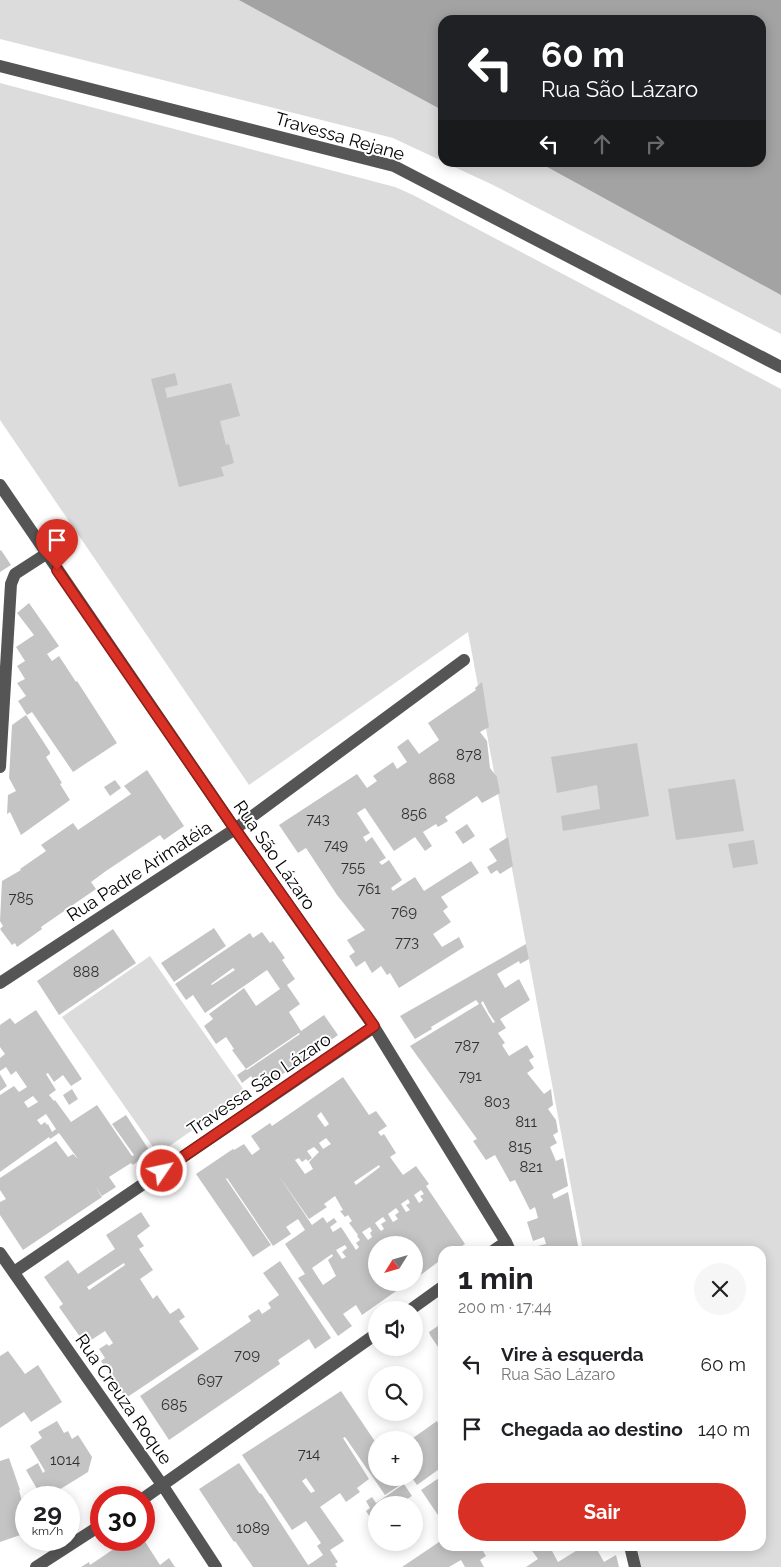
<!DOCTYPE html>
<html lang="pt">
<meta charset="utf-8">
<style>
body{margin:0;font-family:Raleway,sans-serif;background:#f6f6f6;color:#202124;height:100vh;display:flex;flex-direction:column;font-size:19px;white-space:nowrap}
*{box-sizing:border-box;margin:0}
p{font-size:16px;color:#757577}
.icon{flex:none;width:28px;height:28px;fill:none;stroke:currentColor;stroke-width:2;stroke-linecap:round;stroke-linejoin:round}
.map{position:relative;flex:1;overflow:hidden}
.panel{position:absolute;left:438px;top:1246px;width:328px;height:305px;display:flex;flex-direction:column;background:#fff;border-radius:15px;box-shadow:0 2px 12px #0003}
.panel>*{flex:none}
.banner{position:absolute;left:438px;top:15px;width:328px;height:152px;border-radius:15px;box-shadow:0 2px 12px #0003;background:#202124;color:#fff;overflow:hidden}
.needle{width:32px;rotate:233deg}
.tools{position:absolute;left:368px;top:1236px;display:grid;gap:10px}
.tools a{display:grid;place-items:center;width:55px;height:55px;border-radius:50%;background:#fff;box-shadow:0 2px 12px #0003;font-size:25px}
.speed{position:absolute;left:15px;top:1486px;display:flex;gap:10px;font-size:25px;font-weight:700;text-align:center}
.speed>*{display:grid;place-content:center;width:65px;height:65px;border-radius:50%;background:#fff;box-shadow:0 2px 12px #0003;line-height:1}
.speed small{font-size:12px;font-weight:400}
.speed .limit{border:8px solid #d22;background:#fff;color:#111}
.pin{position:absolute;display:grid;place-items:center;width:42px;height:42px;color:#fff;margin:-51px -21px;border-radius:50% 50% 50% 0;rotate:-45deg;box-shadow:0 0 5px #0007}
.pin .icon{rotate:45deg}
.me{position:absolute;width:55px;margin:-28px;rotate:56deg;stroke-linejoin:round;filter:drop-shadow(0 0 4px #0008)}
.turn{display:flex;align-items:center;gap:18px;height:105px;padding:0 20px;font-size:22px}
.turn .icon{width:65px;height:65px;stroke-width:2.5}
.turn b{display:block;font-size:35px;line-height:42px}
.lanes{display:flex;align-items:center;height:48px;padding:0 20px;background:#0003;justify-content:center;gap:25px;direction:ltr}
.lanes .off{opacity:.35}
.round{display:grid;place-items:center;flex:none;width:52px;height:52px;border-radius:26px;background:#f6f6f6}
.summary{display:flex;align-items:center;justify-content:space-between;height:85px;padding:0 20px}
h1{font-size:30px;font-weight:700;line-height:38px}
.button{display:flex;gap:10px;margin-top:auto;padding:10px 20px}
.button a{flex:1;height:58px;border-radius:30px;background:#d93025;color:#fff;font-size:20px;font-weight:700;line-height:58px;text-align:center}
ul{padding:0;list-style:none}
li{display:flex;align-items:center;gap:15px;height:65px;padding:0 20px}
li div{flex:1}
li b{display:block;font-size:19px}
li em{font-style:normal}
.map>svg:first-child{display:block}
.green{fill:#dcdcdc}
.water{fill:#a3a3a3}
.building{fill:#c4c4c4;fill-rule:evenodd}
.lines{fill:none;stroke-linecap:round;stroke-linejoin:round}
.minor{stroke:#555;stroke-width:12}
.route-casing{stroke:#8d1f18;stroke-width:12}
.route{stroke:#d93025;stroke-width:9}
.labels{text-anchor:middle;dominant-baseline:central;stroke-width:4;stroke-linejoin:round;paint-order:stroke}
.number-label{font-size:15px;fill:#313131}
.street-label{font-size:18px;fill:#000;stroke:#fff}
</style>
<div class="map">
<svg width="781" height="1567" viewBox="0 0 781 1567">
<rect width="100%" height="100%" fill="#fff"/>
<path class="green" d="M 0,0 L 781,0 L 781,334 L 493,185 L 446,163 L 760,162 L 760,20 L 442,20 L 442,161 L 393,138 L 0,39 Z
M 0,83 L 395,187 L 413,195 L 781,389 L 781,1567 L 641,1567 L 637,1546 L 760,1546 L 760,1251 L 583,1251 L 468,632 L 249,785 L 0,420 Z
M 150,956 L 246,1093 L 158,1154 L 62,1017 Z"/>
<path class="water" d="M 239,0 L 781,0 L 781,295 L 540,163 L 760,162 L 760,20 L 442,20 L 442,110 Z"/>
<path class="building" d="M 175,373 L 178,385 L 165,388 L 167,398 L 231,383 L 240,416 L 220,421 L 226,445 L 229,444 L 234,463 L 221,467 L 224,476 L 179,487 L 151,379 Z
M 1,550 L 11,565 L 0,572 L 0,551 Z
M 29,603 L 59,646 L 47,654 L 52,661 L 59,656 L 76,682 L 77,681 L 117,743 L 73,772 L 32,712 L 27,715 L 18,701 L 26,696 L 17,683 L 25,679 L 17,666 L 25,661 L 16,647 L 34,635 L 17,613 Z
M 482,682 L 489,727 L 480,732 L 487,741 L 490,768 L 497,777 L 500,793 L 482,803 L 477,796 L 445,817 L 448,821 L 438,827 L 436,824 L 423,832 L 432,846 L 425,851 L 415,837 L 394,851 L 365,808 L 357,813 L 370,833 L 363,837 L 366,842 L 372,837 L 386,858 L 379,862 L 382,865 L 389,860 L 402,880 L 391,888 L 393,891 L 415,877 L 424,891 L 471,861 L 479,873 L 441,897 L 448,907 L 443,911 L 451,922 L 433,934 L 442,947 L 459,937 L 464,947 L 399,988 L 390,973 L 387,975 L 381,966 L 372,973 L 365,961 L 356,967 L 349,956 L 355,952 L 347,940 L 365,930 L 337,895 L 306,848 L 298,853 L 279,825 L 357,774 L 367,788 L 377,781 L 373,776 L 393,762 L 397,769 L 407,762 L 397,747 L 408,739 L 419,754 L 439,740 L 428,723 L 476,690 L 475,688 Z
M 26,715 L 50,752 L 50,754 L 46,757 L 62,783 L 60,784 L 70,800 L 21,835 L 10,812 L 7,814 L 8,795 L 16,791 L 9,778 L 12,725 Z
M 637,743 L 649,816 L 563,831 L 561,816 L 600,809 L 597,785 L 557,793 L 551,757 Z
M 147,770 L 184,826 L 164,840 L 160,835 L 106,871 L 91,882 L 96,889 L 41,927 L 42,929 L 17,947 L 15,943 L 12,945 L 0,929 L 3,926 L 0,921 L 2,881 L 21,870 L 20,869 L 46,851 L 41,845 L 73,823 L 78,830 L 131,794 L 124,786 Z
M 735,779 L 744,831 L 676,840 L 668,789 Z
M 115,780 L 121,788 L 110,796 L 104,787 Z
M 467,824 L 475,836 L 463,844 L 455,832 Z
M 508,837 L 513,866 L 500,874 L 497,870 L 491,874 L 487,867 L 497,861 L 489,849 Z
M 754,840 L 758,864 L 733,868 L 728,844 Z
M 214,928 L 226,946 L 174,982 L 161,963 Z
M 113,929 L 136,963 L 59,1015 L 37,981 Z
M 262,932 L 270,943 L 273,941 L 285,958 L 282,960 L 295,979 L 287,985 L 300,1004 L 289,1012 L 301,1031 L 324,1015 L 338,1035 L 321,1047 L 320,1045 L 312,1050 L 314,1052 L 260,1090 L 251,1076 L 242,1083 L 237,1075 L 246,1069 L 247,1070 L 300,1034 L 299,1033 L 246,1069 L 232,1050 L 234,1049 L 226,1037 L 216,1044 L 204,1026 L 213,1019 L 209,1014 L 244,988 L 256,1006 L 280,989 L 267,970 L 205,1013 L 193,995 L 186,1000 L 175,984 L 250,933 L 253,938 ZM 233,968 L 235,970 L 212,985 L 211,984 Z
M 526,944 L 529,959 L 520,964 L 519,961 L 497,974 L 505,988 L 519,979 L 530,1000 L 500,1019 L 506,1028 L 498,1033 L 505,1043 L 502,1045 L 509,1056 L 527,1045 L 534,1057 L 529,1060 L 534,1068 L 527,1073 L 544,1094 L 551,1089 L 553,1105 L 548,1109 L 556,1120 L 558,1132 L 553,1135 L 557,1143 L 550,1147 L 556,1161 L 563,1158 L 568,1186 L 552,1194 L 554,1199 L 568,1192 L 579,1251 L 525,1251 L 525,1249 L 546,1244 L 544,1237 L 533,1241 L 527,1222 L 538,1218 L 535,1207 L 530,1210 L 515,1180 L 510,1182 L 495,1155 L 486,1160 L 473,1141 L 477,1139 L 410,1046 L 479,1004 L 476,1000 L 431,1027 L 432,1029 L 415,1039 L 400,1016 ZM 483,1001 L 489,1013 L 495,1022 L 493,1023 L 481,1003 Z
M 36,1010 L 82,1079 L 71,1086 L 63,1075 L 54,1082 L 48,1073 L 46,1074 L 56,1090 L 49,1095 L 54,1101 L 55,1100 L 71,1122 L 97,1105 L 132,1156 L 134,1155 L 112,1124 L 126,1115 L 155,1159 L 142,1167 L 138,1161 L 133,1165 L 131,1163 L 109,1177 L 116,1187 L 102,1196 L 95,1186 L 102,1197 L 23,1250 L 0,1215 L 0,1202 L 6,1199 L 0,1190 L 0,1178 L 56,1141 L 68,1157 L 73,1154 L 78,1159 L 59,1133 L 50,1139 L 49,1137 L 0,1172 L 0,1095 L 14,1086 L 19,1092 L 27,1087 L 16,1071 L 11,1075 L 6,1067 L 0,1071 L 0,1058 L 5,1054 L 0,1047 L 0,1025 L 10,1018 L 15,1024 ZM 33,1096 L 38,1102 L 28,1108 L 24,1102 ZM 46,1114 L 56,1129 L 52,1132 L 48,1124 L 47,1125 L 45,1122 L 41,1125 L 37,1120 Z
M 0,1074 L 7,1086 L 0,1091 Z
M 343,1077 L 369,1115 L 376,1111 L 387,1126 L 378,1132 L 381,1136 L 384,1134 L 396,1153 L 390,1157 L 403,1175 L 416,1166 L 429,1184 L 426,1186 L 465,1244 L 454,1251 L 442,1251 L 442,1259 L 414,1280 L 414,1245 L 376,1245 L 376,1282 L 409,1282 L 362,1315 L 356,1305 L 343,1314 L 352,1326 L 338,1336 L 298,1278 L 305,1274 L 285,1244 L 305,1230 L 298,1219 L 286,1227 L 291,1234 L 273,1246 L 227,1178 L 226,1179 L 271,1245 L 253,1257 L 196,1174 L 233,1149 L 234,1150 L 244,1144 L 252,1155 L 260,1149 L 251,1136 L 270,1123 L 272,1126 ZM 321,1112 L 329,1124 L 325,1127 L 317,1116 ZM 326,1138 L 331,1144 L 323,1149 L 319,1143 ZM 314,1147 L 319,1152 L 309,1162 L 313,1169 L 305,1174 L 295,1160 L 299,1158 L 302,1162 L 306,1159 L 308,1161 L 312,1158 L 307,1151 ZM 379,1165 L 380,1167 L 356,1185 L 354,1182 ZM 277,1173 L 309,1219 L 327,1207 L 324,1204 L 335,1196 L 343,1210 L 340,1211 L 345,1217 L 348,1215 L 352,1221 L 349,1223 L 358,1235 L 357,1236 L 360,1240 L 356,1243 L 359,1247 L 356,1250 L 341,1227 L 333,1232 L 330,1227 L 337,1222 L 334,1218 L 327,1223 L 323,1217 L 312,1225 ZM 421,1190 L 424,1194 L 420,1196 L 423,1200 L 419,1203 L 414,1195 ZM 408,1199 L 410,1203 L 406,1205 L 410,1210 L 406,1212 L 401,1204 ZM 396,1208 L 399,1212 L 395,1215 L 398,1219 L 393,1222 L 388,1214 ZM 383,1217 L 386,1221 L 381,1224 L 384,1229 L 381,1231 L 375,1223 ZM 370,1227 L 372,1231 L 370,1233 L 372,1237 L 368,1240 L 362,1232 ZM 345,1245 L 347,1248 L 342,1252 L 346,1257 L 342,1259 L 336,1250 ZM 332,1254 L 333,1256 L 328,1260 L 336,1276 L 323,1285 L 312,1268 Z
M 72,1089 L 78,1099 L 69,1105 L 63,1095 Z
M 141,1212 L 150,1226 L 137,1236 L 144,1246 L 139,1249 L 153,1270 L 140,1279 L 153,1299 L 157,1295 L 170,1314 L 179,1308 L 185,1317 L 179,1321 L 199,1349 L 126,1398 L 101,1361 L 105,1358 L 99,1349 L 107,1344 L 109,1346 L 113,1343 L 105,1331 L 85,1344 L 59,1307 L 63,1304 L 44,1277 L 68,1260 L 78,1274 L 115,1249 L 106,1235 ZM 124,1263 L 125,1265 L 89,1290 L 87,1287 Z
M 280,1261 L 331,1338 L 315,1349 L 309,1339 L 278,1360 L 280,1364 L 169,1440 L 140,1396 L 251,1321 L 248,1316 L 259,1309 L 262,1314 L 271,1308 L 268,1303 L 279,1295 L 263,1273 Z
M 438,1326 L 442,1329 L 442,1353 L 430,1335 L 429,1332 Z
M 8,1351 L 25,1374 L 38,1365 L 62,1402 L 31,1422 L 24,1412 L 0,1428 L 0,1356 Z
M 341,1391 L 376,1443 L 376,1478 L 400,1478 L 403,1483 L 385,1495 L 345,1437 L 343,1438 L 369,1479 L 357,1488 L 360,1492 L 346,1502 L 340,1493 L 320,1507 L 344,1541 L 330,1550 L 338,1562 L 335,1564 L 337,1567 L 253,1567 L 235,1541 L 234,1542 L 199,1489 L 239,1463 L 260,1494 L 261,1493 L 308,1565 L 313,1562 L 323,1555 L 317,1546 L 321,1543 L 306,1521 L 292,1530 L 242,1455 ZM 306,1478 L 315,1491 L 311,1493 L 302,1481 Z
M 442,1420 L 442,1467 L 417,1485 L 412,1478 L 414,1478 L 415,1439 L 413,1438 L 437,1421 L 438,1423 Z
M 57,1421 L 64,1433 L 68,1431 L 72,1439 L 78,1435 L 92,1457 L 88,1472 L 54,1493 L 52,1488 L 40,1494 L 26,1470 L 38,1463 L 43,1473 L 45,1471 L 30,1446 L 42,1438 L 38,1432 Z
M 9,1458 L 20,1490 L 19,1490 L 22,1501 L 19,1502 L 26,1524 L 26,1533 L 0,1542 L 0,1461 Z
M 442,1476 L 442,1521 L 421,1490 Z
M 404,1484 L 412,1496 L 398,1505 L 376,1505 L 376,1520 L 373,1522 L 366,1511 L 370,1508 L 366,1501 L 372,1497 L 376,1503 Z
M 127,1540 L 144,1540 L 160,1565 L 169,1558 L 175,1567 L 81,1567 L 89,1562 L 90,1565 Z
M 442,1540 L 442,1546 L 480,1546 L 486,1556 L 480,1560 L 484,1567 L 465,1567 L 461,1560 L 449,1567 L 402,1567 Z
M 533,1546 L 559,1546 L 552,1551 L 558,1562 L 584,1546 L 595,1546 L 604,1562 L 616,1555 L 619,1567 L 526,1567 L 538,1559 L 530,1548 Z"/>
<g class="lines">
<path class="minor" d="M 0,66 L 394,166 L 781,367
M 0,485 L 235,829 L 374,1027 L 506,1242 L 510,1251
M 0,767 L 11,584 L 15,574 L 46,554
M 0,983 L 235,829 L 464,660
M 493,1251 L 506,1242
M 0,1253 L 163,1486 L 216,1567
M 14,1272 L 374,1027
M 410,1310 L 442,1287
M 144,1498 L 376,1334
M 630,1546 L 635,1567
M 36,1567 L 101,1525"/>
</g>
<g class="lines">
<g class="route-casing">
<path id="route" d="M 57,570 L 235,829 L 374,1026 L 162,1171"/>
</g>
<use href="#route" class="route"/>
</g>
<g class="labels">
<g class="number-label">
<text x="469" y="755">878</text>
<text x="442" y="779">868</text>
<text x="414" y="814">856</text>
<text x="318" y="819">743</text>
<text x="336" y="845">749</text>
<text x="353" y="867">755</text>
<text x="369" y="889">761</text>
<text x="21" y="898">785</text>
<text x="404" y="912">769</text>
<text x="407" y="942">773</text>
<text x="86" y="972">888</text>
<text x="467" y="1046">787</text>
<text x="470" y="1076">791</text>
<text x="497" y="1102">803</text>
<text x="526" y="1122">811</text>
<text x="520" y="1147">815</text>
<text x="531" y="1167">821</text>
<text x="247" y="1355">709</text>
<text x="210" y="1380">697</text>
<text x="174" y="1405">685</text>
<text x="309" y="1454">714</text>
<text x="65" y="1460">1014</text>
<text x="253" y="1528">1089</text>
</g>
<g class="street-label">
<text transform="translate(340 136) rotate(16)">Travessa Rejane</text>
<text transform="translate(275 855) rotate(55)">Rua São Lázaro</text>
<text transform="translate(139 871) rotate(-33)">Rua Padre Arimatéia</text>
<text transform="translate(259 1084) rotate(-34)">Travessa São Lázaro</text>
<text transform="translate(124 1399) rotate(55)">Rua Creuza Roque</text>
</g>
</g>
</svg>
<div class="tools">
<a><svg class="needle" viewBox="-14 -14 28 28"><path d="M0-13l5 13h-10z" fill="#e53935"/><path d="M0 13l5-13h-10z" fill="#757577"/></svg></a>
<a><svg class="icon" aria-label="sound" viewBox="0 0 24 24"><path d="M4 9h4l5-4v14l-5-4H4zM17 9q2 3 0 6"/></svg></a>
<a><svg class="icon" aria-label="search" viewBox="0 0 24 24"><circle cx="10" cy="10" r="6"/><path d="M15 15l6 6"/></svg></a>
<a>+</a>
<a>−</a>
</div>
<div class="speed"><div>29<small>km/h</small></div><div class="limit">30</div></div>
<div class="pin" style="left:57px;top:570px;background:#d93025"><svg class="icon" aria-label="arrive" viewBox="0 0 24 24"><path d="M6 21V4h12l-3 4 3 4H6"/></svg></div>
<svg class="me" style="left:162px;top:1171px" viewBox="-20 -20 40 40"><circle r="17" fill="#d93025" stroke="#fff" stroke-width="3"/><path d="M0-11L8 9 0 5-8 9z" fill="#fff"/></svg>
<div class="banner">
<div class="turn"><svg class="icon" aria-label="left" viewBox="0 0 24 24"><path d="M17 20v-9H6M10 6l-5 5 5 5"/></svg><div><b>60 m</b>Rua São Lázaro</div></div>
<div class="lanes"><svg class="icon" aria-label="left" viewBox="0 0 24 24"><path d="M17 20v-9H6M10 6l-5 5 5 5"/></svg><svg class="icon off" aria-label="ahead" viewBox="0 0 24 24"><path d="M12 20V5M6 11l6-6 6 6"/></svg><svg class="icon off" aria-label="right" viewBox="0 0 24 24"><path d="M7 20v-9h11M14 6l5 5-5 5"/></svg></div>
</div>
<section class="panel">
<div class="summary"><div><h1>1 min</h1><p>200 m · 17:44</p></div><a class="round"><svg class="icon" aria-label="close" viewBox="0 0 24 24"><path d="M6 6l12 12M18 6L6 18"/></svg></a></div>
<ul>
<li><svg class="icon" aria-label="left" viewBox="0 0 24 24"><path d="M17 20v-9H6M10 6l-5 5 5 5"/></svg><div><b>Vire à esquerda</b><p>Rua São Lázaro</p></div><em>60 m</em></li>
<li><svg class="icon" aria-label="arrive" viewBox="0 0 24 24"><path d="M6 21V4h12l-3 4 3 4H6"/></svg><div><b>Chegada ao destino</b></div><em>140 m</em></li>
</ul>
<div class="button"><a>Sair</a></div>
</section>
</div>
